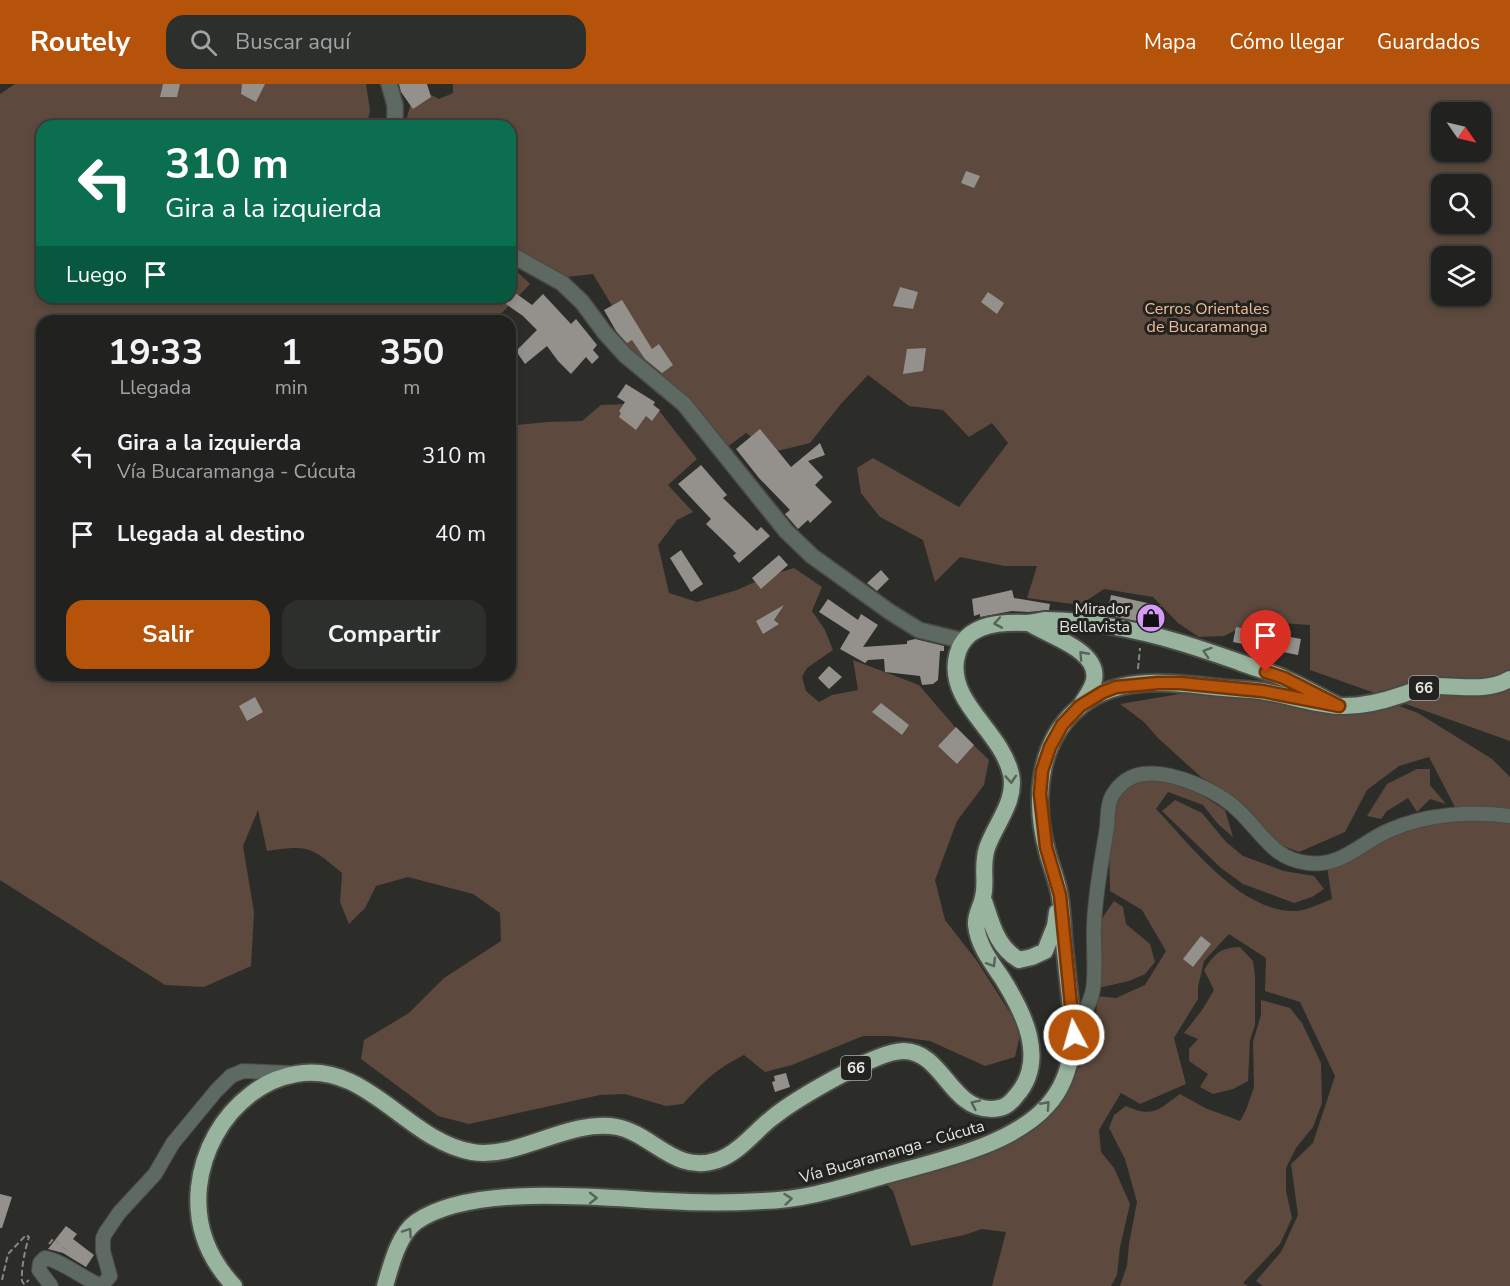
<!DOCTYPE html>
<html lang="es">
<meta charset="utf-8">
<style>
body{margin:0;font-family:"Nunito Sans",sans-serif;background:#2d2f2c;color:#f1f3f6;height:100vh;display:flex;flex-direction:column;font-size:22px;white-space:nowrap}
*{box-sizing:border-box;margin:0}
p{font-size:20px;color:#a2a4a4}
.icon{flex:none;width:33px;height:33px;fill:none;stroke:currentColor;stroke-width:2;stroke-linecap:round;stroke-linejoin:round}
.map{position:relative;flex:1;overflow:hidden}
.sheet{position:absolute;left:36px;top:231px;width:480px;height:366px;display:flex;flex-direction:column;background:#21221f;border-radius:18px;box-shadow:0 3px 9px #0003,0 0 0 2px #3e3f3d}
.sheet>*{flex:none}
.guide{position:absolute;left:36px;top:36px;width:480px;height:183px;border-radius:18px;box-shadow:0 3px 9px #0003,0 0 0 2px #3e3f3d;background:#0b6e4f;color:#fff;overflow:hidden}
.needle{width:39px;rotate:124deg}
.buttons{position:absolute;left:1431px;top:18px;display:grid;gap:12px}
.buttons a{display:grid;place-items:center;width:60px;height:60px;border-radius:12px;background:#21221f;box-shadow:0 3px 9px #0003,0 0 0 2px #3e3f3d;font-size:30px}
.pin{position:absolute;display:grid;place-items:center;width:51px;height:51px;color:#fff;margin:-62px -26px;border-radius:50% 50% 50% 0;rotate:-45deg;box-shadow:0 0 6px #0007}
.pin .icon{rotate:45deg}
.me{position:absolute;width:66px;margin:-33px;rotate:354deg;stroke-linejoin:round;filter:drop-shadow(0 0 4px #0008)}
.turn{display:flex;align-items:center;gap:21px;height:126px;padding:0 30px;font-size:27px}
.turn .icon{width:78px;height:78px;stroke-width:2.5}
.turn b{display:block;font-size:42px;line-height:51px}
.then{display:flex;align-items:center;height:57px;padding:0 30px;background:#0003;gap:12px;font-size:22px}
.eta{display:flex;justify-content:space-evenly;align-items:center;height:102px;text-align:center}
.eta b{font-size:36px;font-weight:700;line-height:42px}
.action{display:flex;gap:12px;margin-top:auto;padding:12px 30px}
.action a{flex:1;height:69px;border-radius:18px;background:#b45309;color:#fff;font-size:24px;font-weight:700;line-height:69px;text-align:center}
.action a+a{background:#2d2f2c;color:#f1f3f6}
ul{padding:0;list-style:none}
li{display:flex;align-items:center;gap:18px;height:78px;padding:0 30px}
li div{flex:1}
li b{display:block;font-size:22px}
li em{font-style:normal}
header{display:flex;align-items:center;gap:36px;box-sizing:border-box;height:84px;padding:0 30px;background:#b45309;color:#fff}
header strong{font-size:28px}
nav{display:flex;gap:33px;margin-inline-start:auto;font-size:21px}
.search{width:420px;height:54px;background:#2d2f2c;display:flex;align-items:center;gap:15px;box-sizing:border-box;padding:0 21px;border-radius:18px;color:#a2a4a4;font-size:22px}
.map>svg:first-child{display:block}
.green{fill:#5d493d;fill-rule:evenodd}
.building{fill:#94918c}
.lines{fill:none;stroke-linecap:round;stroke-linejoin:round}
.minor-casing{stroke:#4a4b47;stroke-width:16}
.tertiary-casing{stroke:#4a4b47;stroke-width:18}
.trunk-casing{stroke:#4a4b47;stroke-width:20}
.path{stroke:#878884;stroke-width:2;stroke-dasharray:6 3;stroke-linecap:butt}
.minor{stroke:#5e6a61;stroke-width:14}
.tertiary{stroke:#5e6a61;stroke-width:15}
.trunk{stroke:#98b39e;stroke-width:16}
.oneway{stroke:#576458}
.route-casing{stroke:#753606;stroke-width:15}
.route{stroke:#b45309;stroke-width:10}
.labels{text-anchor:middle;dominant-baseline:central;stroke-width:6;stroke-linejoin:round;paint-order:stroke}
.shield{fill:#22231f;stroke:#abaca9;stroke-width:1.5}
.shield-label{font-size:15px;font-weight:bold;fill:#e6e7e4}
.park-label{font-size:16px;fill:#f0bc9b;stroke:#22231f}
.poi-label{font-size:16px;fill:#e6e7e4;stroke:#22231f;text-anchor:end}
.street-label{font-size:16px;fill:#e6e7e4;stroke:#22231f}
</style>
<header>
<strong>Routely</strong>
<div class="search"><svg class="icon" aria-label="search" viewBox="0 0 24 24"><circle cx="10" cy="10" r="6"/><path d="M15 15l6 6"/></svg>Buscar aquí</div>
<nav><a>Mapa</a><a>Cómo llegar</a><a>Guardados</a></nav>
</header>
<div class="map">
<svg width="1510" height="1202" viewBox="0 0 1510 1202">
<rect width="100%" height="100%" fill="#2c2d29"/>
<path class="green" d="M 15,0 L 366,0 L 370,26 L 367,42 L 42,42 L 42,213 L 510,213 L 510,181 L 530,200 L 494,237 L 42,237 L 42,591 L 510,591 L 510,353 L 517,341 L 547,338 L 582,337 L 601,321 L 653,319 L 697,375 L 668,401 L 693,428 L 677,436 L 658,461 L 669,509 L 697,518 L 737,506 L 768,492 L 794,484 L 822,503 L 812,527 L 825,546 L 833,566 L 807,584 L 802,593 L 806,607 L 819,618 L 832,611 L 858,606 L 853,576 L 919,601 L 955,643 L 989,676 L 984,701 L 957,737 L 935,796 L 945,836 L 977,877 L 1021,946 L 1015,973 L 985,982 L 930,957 L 891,952 L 863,952 L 792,981 L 765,988 L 744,971 C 716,985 704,997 683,1020 L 666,1022 L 625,1010 L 600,1011 L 469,1040 L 438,1032 L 361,975 L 364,956 L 409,929 L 444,894 L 501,857 L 500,829 L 473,810 L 408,793 L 376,802 L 365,824 L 349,840 L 340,818 L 342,789 C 310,762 308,761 267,767 L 258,726 L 243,762 L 254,828 L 251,882 L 204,903 L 165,901 L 0,796 L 0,10 Z
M 453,0 L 1510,0 L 1510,657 L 1310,586 L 1310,541 L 1254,537 L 1224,552 L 1199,553 L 1178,539 L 1153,513 L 1104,505 L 1080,521 L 1027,514 L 1037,482 L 1004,482 L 960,473 L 935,498 L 923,456 L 880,433 L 861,409 L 857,384 L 873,374 L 959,423 L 1008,359 L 992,339 L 969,353 L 943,326 L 909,322 L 868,291 L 840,321 L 810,359 L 773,368 L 746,349 L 719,369 L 670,302 L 611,263 L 623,240 L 593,190 L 549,195 L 510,162 L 510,42 L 412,42 L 406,36 L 416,3 L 439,15 L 453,9 ZM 1442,28 L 1480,28 L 1480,68 L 1442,68 ZM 1442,100 L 1480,100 L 1480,140 L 1442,140 ZM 1442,172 L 1480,172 L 1480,212 L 1442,212 Z
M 1203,606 L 1295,615 L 1372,612 L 1418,629 L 1492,675 L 1510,693 L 1510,1202 L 1263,1202 L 1256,1197 L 1281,1168 L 1298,1131 L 1291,1080 L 1313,1059 L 1335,992 L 1300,918 L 1265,907 L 1266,874 L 1229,850 L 1204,877 L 1198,903 L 1198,915 L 1174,954 L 1186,1000 L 1140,1020 L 1121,1009 L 1099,1046 L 1101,1068 L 1114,1084 L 1130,1120 L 1120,1163 L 1117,1191 L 1111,1202 L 992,1202 L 1006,1148 L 982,1145 L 964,1151 L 911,1162 L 893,1107 L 874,1087 L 941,1066 L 1005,1049 L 1070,996 L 1085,975 L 1096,942 L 1097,912 L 1116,914 L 1145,901 L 1166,867 L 1142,826 L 1110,807 L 1109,765 L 1117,698 L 1158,683 L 1225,726 L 1233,753 L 1218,740 L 1203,721 L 1168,708 L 1156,725 C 1191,761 1238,826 1293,827 C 1304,828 1321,819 1332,815 L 1327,783 L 1374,756 L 1398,734 L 1418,736 L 1433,725 L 1458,729 L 1429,673 L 1399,682 L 1367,706 L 1345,748 L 1299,768 L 1259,753 L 1229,710 L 1201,693 L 1158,654 L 1144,638 L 1120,620 Z
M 1417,685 L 1430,685 L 1430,701 L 1446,720 L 1430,715 L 1417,728 L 1408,714 L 1387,727 L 1381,735 L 1367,732 L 1387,700 Z
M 1175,716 L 1202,729 L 1226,758 L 1243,772 L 1284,787 L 1314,792 L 1324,805 L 1312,813 L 1294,819 L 1243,800 L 1221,784 L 1162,727 Z
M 1114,817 L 1123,823 L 1126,840 L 1150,860 L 1155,878 L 1145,890 L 1129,897 L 1094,905 C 1092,895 1087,882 1086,872 C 1086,856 1105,830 1114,817 Z
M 1240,863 L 1253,877 L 1255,892 L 1255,941 L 1250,956 L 1248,997 L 1233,1005 L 1213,1010 L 1200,1003 L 1208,990 L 1189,977 L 1189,965 L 1198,955 L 1184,949 L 1202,926 L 1214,906 L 1204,886 C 1215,869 1220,864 1240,863 Z
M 1261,916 L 1290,924 L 1302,939 L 1321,979 L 1322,1019 L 1313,1043 L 1296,1064 L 1286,1084 L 1286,1107 L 1292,1134 L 1280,1160 L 1243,1199 L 1248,1202 L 1120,1202 L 1127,1182 L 1129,1160 L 1137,1118 L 1125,1075 L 1109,1044 L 1114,1031 L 1126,1022 C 1153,1034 1158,1026 1180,1010 L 1205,1024 L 1240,1037 L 1246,1026 L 1254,1003 L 1253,958 L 1261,931 Z"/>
<path class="building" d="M 163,0 L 180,0 L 177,13 L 160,13 Z
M 242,0 L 265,0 L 256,18 L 241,10 Z
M 399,0 L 427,0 L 431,13 L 413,25 L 401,8 Z
M 966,87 L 980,92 L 974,104 L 961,99 Z
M 900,203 L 918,208 L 913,225 L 893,222 Z
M 514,208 L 532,221 L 543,210 L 571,240 L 576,235 L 597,261 L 593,266 L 599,273 L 592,280 L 586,273 L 571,290 L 558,277 L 547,262 L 525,280 L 516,267 L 537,246 L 523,232 L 506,220 Z
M 988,208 L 1004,219 L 997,230 L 981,218 Z
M 622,216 L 652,265 L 659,260 L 673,281 L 662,289 L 645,275 L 632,256 L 627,259 L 616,247 L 604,226 Z
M 926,264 L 923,287 L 903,290 L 907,265 Z
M 626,300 L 655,318 L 653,321 L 660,326 L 652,337 L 646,332 L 636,346 L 619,333 L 621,329 L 619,327 L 625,318 L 617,313 Z
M 760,345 L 791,383 L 820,359 L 825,371 L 808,377 L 823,393 L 815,401 L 832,418 L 810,439 L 808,436 L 798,445 L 785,430 L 790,426 L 759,394 L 736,365 Z
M 701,381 L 727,411 L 723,414 L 757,447 L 761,443 L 770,452 L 739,479 L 733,472 L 736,469 L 706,440 L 711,435 L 678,400 Z
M 681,466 L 703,500 L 691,508 L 670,474 Z
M 779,471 L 788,481 L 761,505 L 752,494 Z
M 881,486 L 889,495 L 877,507 L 867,499 Z
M 1012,506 L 1014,514 L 1050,520 L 1049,526 L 1028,528 L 1012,527 L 980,533 L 980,530 L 974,532 L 972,515 Z
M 1111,511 L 1161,522 L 1156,541 L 1107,531 Z
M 828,515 L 858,536 L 861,530 L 878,541 L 863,563 L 907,560 L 907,557 L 915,555 L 944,562 L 944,567 L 940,567 L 938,596 L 933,600 L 922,601 L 920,592 L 885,588 L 884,575 L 868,576 L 865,579 L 840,565 L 850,548 L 819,528 Z
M 784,521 L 774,536 L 779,540 L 763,550 L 756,537 Z
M 1236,543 L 1301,555 L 1298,571 L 1233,558 Z
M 829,582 L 842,593 L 829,605 L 818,594 Z
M 255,613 L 263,628 L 247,637 L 239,622 Z
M 881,619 L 909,641 L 902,651 L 872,628 Z
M 956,643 L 974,661 L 957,680 L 938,662 Z
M 1201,852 L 1211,860 L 1193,883 L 1183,875 Z
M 786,989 L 790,1003 L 775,1008 L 772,998 L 775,997 L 774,992 Z
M 0,1110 L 12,1113 L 2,1144 L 0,1144 Z
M 66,1142 L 77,1150 L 73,1155 L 94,1171 L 86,1183 L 63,1169 L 48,1165 Z"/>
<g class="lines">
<g class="minor-casing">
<path id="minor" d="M 1074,951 C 1080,938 1088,924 1092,910 C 1097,893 1093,861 1094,842 C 1095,809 1102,776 1107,743 C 1108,734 1107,720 1112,712 C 1119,700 1129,692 1143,690 C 1173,686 1221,708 1241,729 C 1264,752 1274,775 1308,779 C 1343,783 1361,758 1390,746 C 1426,730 1471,727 1510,732
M 51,1202 L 39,1186 L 40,1179 L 45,1174 C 60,1176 83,1194 99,1201 L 103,1200 L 110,1192 L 103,1167 L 103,1154 L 106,1148 L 119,1129 L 155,1090 L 173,1059 L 216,1007 L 231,992 L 243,987 L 290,989"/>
</g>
<g class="tertiary-casing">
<path id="tertiary" d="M 389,0 L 395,21 L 395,42
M 510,170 L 562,199 L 582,218 L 605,249 L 625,271 L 684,320 L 786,447 L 812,472 L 890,528 L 919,546 L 964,557"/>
</g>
<g class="trunk-casing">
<path id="trunk" d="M 1029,539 C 1048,552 1100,566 1094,596 C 1093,604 1085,614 1081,621
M 983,814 C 992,839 995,861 1019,876 L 1032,873 L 1045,867 L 1055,842 L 1057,828
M 234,1202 C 208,1174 195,1141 199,1103 C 203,1066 222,1032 251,1010 C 265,999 279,993 296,990 C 367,977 407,1057 472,1068 C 517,1076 569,1034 617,1043 C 653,1050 675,1091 718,1076 C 739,1069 755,1047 772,1034 C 794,1016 878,966 904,967 C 943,968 950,1025 991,1025 C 1003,1025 1009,1021 1016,1012 C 1048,976 1024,929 1002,894 C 991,878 978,861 976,841 C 975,830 981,824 983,813 C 987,797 981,782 987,764 C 995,740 1017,717 1011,690 C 1001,647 950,620 956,577 C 961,540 997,538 1026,539 C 1032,539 1039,537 1045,536 C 1068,536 1093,539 1115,543 C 1157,550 1199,564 1239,578 C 1254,584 1271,588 1286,595 C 1304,603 1321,613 1339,622
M 385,1202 C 391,1182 398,1151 416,1138 C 472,1099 600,1114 667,1117 C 699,1119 731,1119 763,1117 C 803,1116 841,1104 880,1093 C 932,1078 1010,1063 1047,1022 C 1085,980 1070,926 1066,877 C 1063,856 1063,834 1060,813 C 1058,798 1051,783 1047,767 C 1034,719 1037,661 1076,626 C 1113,591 1166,598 1213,603 C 1229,605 1245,605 1261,607 C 1287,611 1312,620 1339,622 C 1361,623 1381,618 1401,611 C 1411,608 1422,603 1432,602 C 1458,601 1486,609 1510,595"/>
</g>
<path class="path" d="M 1138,585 L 1140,564
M 49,1160 L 53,1155 L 69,1168
M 2,1196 L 8,1170 L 26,1151 L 29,1153 C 25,1165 21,1185 22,1197 L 24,1200 L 29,1196"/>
<use href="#minor" class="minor"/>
<use href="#tertiary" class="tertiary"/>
<use href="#trunk" class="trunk"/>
</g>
<defs><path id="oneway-chevron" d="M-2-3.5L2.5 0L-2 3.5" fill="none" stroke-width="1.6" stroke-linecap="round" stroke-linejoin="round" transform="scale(1.5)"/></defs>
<g class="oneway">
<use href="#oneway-chevron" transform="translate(998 539) rotate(170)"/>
<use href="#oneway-chevron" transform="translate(1207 568) rotate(-162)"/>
<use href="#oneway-chevron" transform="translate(1083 571) rotate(-132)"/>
<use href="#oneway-chevron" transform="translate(1011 695) rotate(86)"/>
<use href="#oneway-chevron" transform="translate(992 879) rotate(58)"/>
<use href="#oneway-chevron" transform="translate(975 1020) rotate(-154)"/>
<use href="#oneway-chevron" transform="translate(1046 1021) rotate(-48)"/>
<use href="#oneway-chevron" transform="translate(593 1114)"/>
<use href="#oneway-chevron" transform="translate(788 1115) rotate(-6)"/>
<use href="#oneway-chevron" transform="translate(408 1148) rotate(-56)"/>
</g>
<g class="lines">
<g class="route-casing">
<path id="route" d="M 1074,951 L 1060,811 L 1046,763 L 1040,710 L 1042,687 L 1050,663 L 1062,641 L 1080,622 L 1103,608 L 1116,603 L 1158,599 L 1180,599 L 1262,607 L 1339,622 L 1284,594 L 1266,588"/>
</g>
<use href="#route" class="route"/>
</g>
<defs>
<g id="shop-disc" transform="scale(1.5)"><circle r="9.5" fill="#d99af7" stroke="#22231f"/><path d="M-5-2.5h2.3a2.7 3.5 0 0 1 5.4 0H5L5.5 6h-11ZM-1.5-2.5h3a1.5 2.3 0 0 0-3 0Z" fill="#111"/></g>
</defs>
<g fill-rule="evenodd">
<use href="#shop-disc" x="1151" y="534"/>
</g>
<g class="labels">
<g class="shield">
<rect x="1409" y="592" width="30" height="24" rx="4.5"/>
<rect x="841" y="972" width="30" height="24" rx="4.5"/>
</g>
<g class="shield-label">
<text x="1424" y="604">66</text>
<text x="856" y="984">66</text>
</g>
<g class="park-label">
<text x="1207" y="225">Cerros Orientales<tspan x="1207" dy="18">de Bucaramanga</tspan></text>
</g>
<g class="poi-label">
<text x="1130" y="525">Mirador<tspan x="1130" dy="18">Bellavista</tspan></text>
</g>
<g class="street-label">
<text transform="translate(892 1068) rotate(-16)">Vía Bucaramanga - Cúcuta</text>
</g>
</g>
</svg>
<div class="buttons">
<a><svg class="needle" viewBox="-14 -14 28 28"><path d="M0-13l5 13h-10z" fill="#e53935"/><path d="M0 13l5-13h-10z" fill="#a2a4a4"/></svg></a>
<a><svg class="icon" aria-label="search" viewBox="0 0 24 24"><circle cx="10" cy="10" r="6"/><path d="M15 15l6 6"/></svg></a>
<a><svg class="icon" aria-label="layers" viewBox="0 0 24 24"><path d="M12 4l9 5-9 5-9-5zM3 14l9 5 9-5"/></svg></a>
</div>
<div class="pin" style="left:1266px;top:588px;background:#d93025"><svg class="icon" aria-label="arrive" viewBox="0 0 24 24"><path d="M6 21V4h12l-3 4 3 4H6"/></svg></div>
<svg class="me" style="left:1074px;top:951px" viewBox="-20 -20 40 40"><circle r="17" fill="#b45309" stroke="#fff" stroke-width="3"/><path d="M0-11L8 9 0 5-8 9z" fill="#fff"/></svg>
<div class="guide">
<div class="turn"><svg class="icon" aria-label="left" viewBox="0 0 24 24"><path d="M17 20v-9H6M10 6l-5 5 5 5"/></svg><div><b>310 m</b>Gira a la izquierda</div></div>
<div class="then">Luego<svg class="icon" aria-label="arrive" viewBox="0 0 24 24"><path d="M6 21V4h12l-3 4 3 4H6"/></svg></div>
</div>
<section class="sheet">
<div class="eta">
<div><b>19:33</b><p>Llegada</p></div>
<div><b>1</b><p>min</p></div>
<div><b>350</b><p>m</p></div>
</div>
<ul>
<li><svg class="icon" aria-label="left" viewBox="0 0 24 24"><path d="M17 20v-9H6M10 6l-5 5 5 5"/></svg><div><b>Gira a la izquierda</b><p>Vía Bucaramanga - Cúcuta</p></div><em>310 m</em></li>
<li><svg class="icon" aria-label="arrive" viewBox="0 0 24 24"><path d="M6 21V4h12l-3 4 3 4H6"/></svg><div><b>Llegada al destino</b></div><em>40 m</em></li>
</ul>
<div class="action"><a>Salir</a><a>Compartir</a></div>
</section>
</div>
